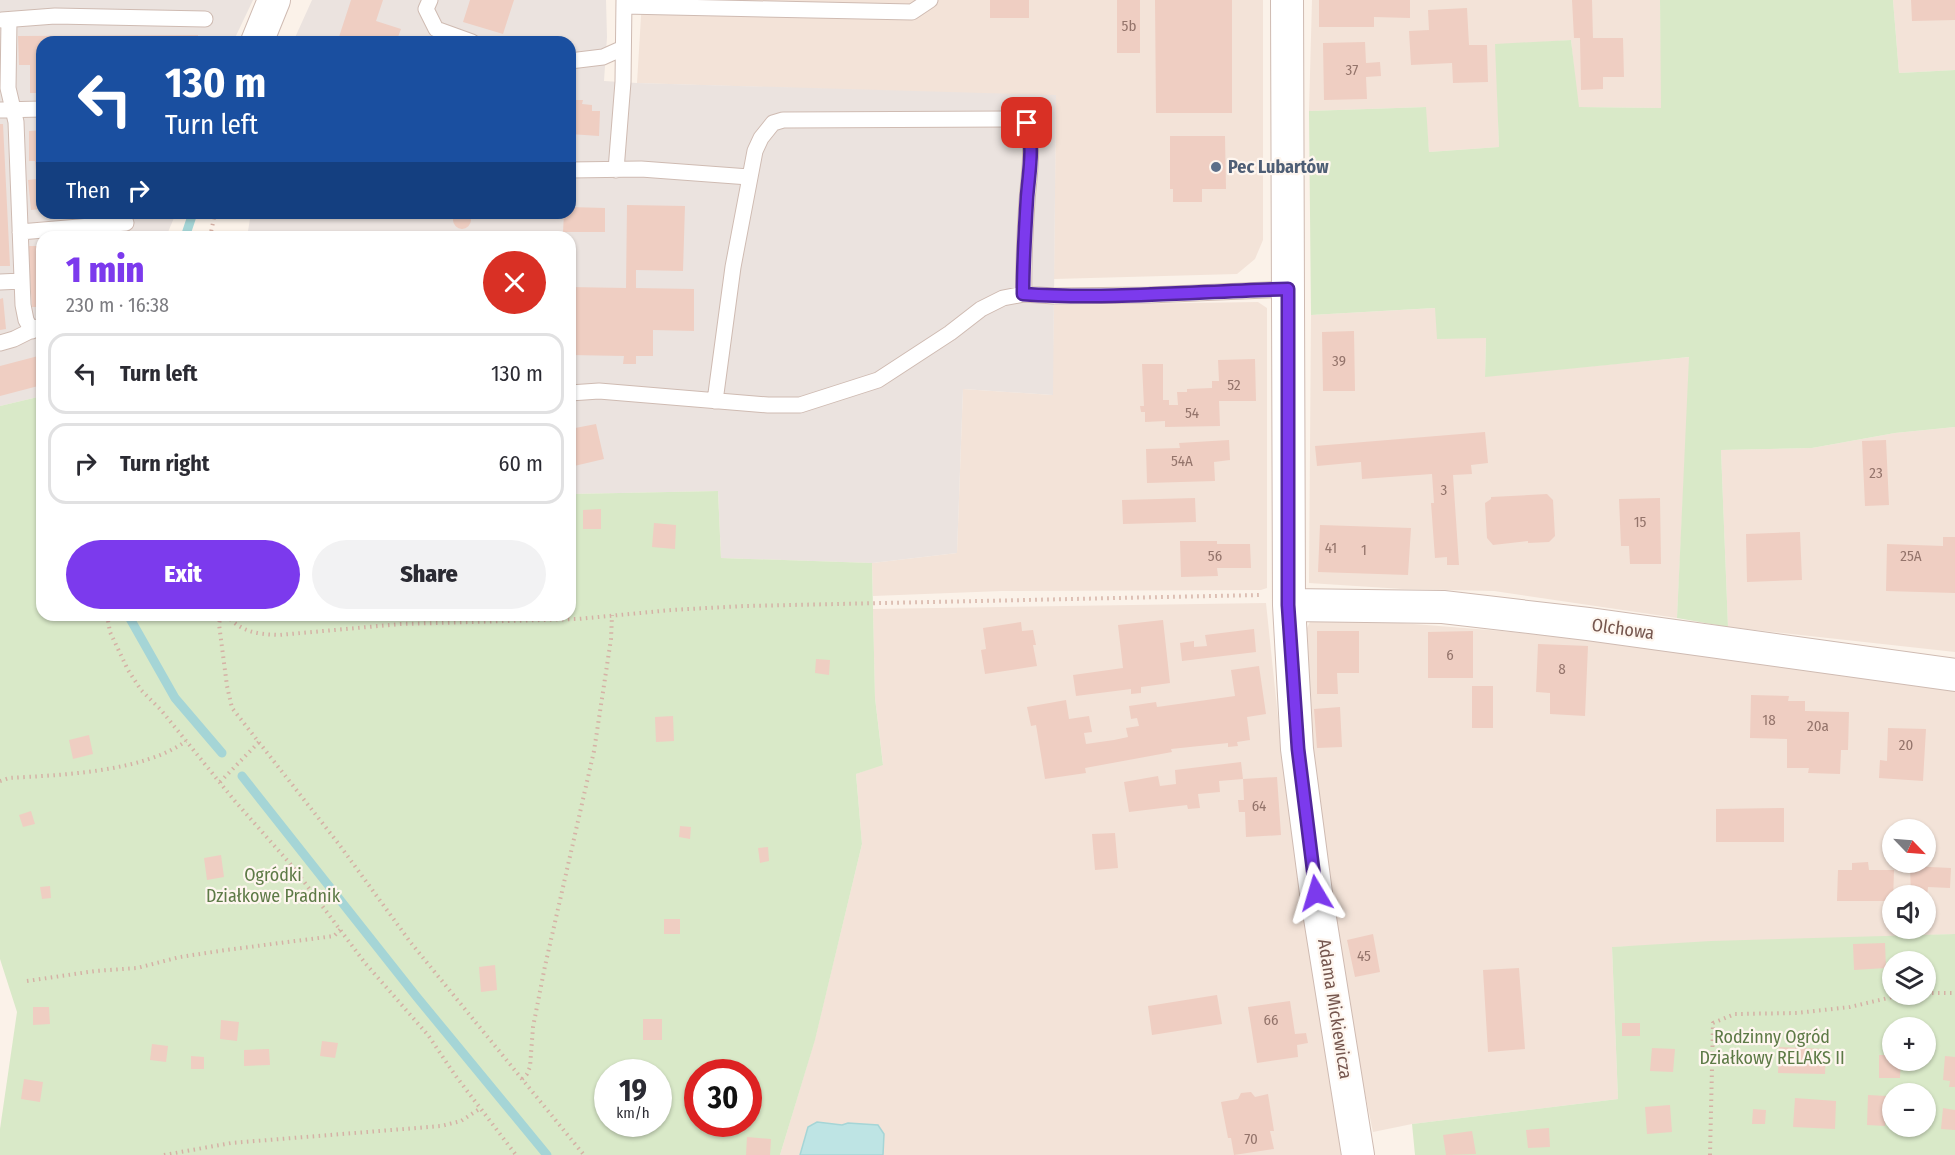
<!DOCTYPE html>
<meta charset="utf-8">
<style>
body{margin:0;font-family:"Fira Sans Condensed",sans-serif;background:#f2f2f3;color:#2b2b33;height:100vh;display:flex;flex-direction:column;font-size:22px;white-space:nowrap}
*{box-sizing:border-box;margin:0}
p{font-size:20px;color:#7c7c81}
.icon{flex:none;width:33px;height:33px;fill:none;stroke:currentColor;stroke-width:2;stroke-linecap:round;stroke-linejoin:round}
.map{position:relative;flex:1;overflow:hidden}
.details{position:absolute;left:36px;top:231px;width:540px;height:390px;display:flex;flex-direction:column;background:#fff;border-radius:18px;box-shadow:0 2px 4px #0004}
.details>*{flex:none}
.guide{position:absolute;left:36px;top:36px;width:540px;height:183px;border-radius:18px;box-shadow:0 2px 4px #0004;background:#1a4fa0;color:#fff;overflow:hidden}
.needle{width:39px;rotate:115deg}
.fabs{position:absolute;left:1882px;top:819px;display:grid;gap:12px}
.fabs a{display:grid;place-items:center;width:54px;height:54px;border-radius:50%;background:#fff;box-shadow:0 2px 4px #0004;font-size:30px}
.speed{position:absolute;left:594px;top:1059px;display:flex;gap:12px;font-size:30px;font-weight:700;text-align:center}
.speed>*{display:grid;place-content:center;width:78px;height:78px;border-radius:50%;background:#fff;box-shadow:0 2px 4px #0004;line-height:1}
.speed small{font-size:15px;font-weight:400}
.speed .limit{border:9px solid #d22;background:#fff;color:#111}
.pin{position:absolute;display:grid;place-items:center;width:51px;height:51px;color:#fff;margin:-26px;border-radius:12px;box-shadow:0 3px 9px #0006}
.me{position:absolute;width:66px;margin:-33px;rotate:353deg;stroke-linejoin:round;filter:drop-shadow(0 0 4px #0008)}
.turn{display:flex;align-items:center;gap:21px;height:126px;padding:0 30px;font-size:27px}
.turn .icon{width:78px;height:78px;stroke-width:2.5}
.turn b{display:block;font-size:42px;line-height:51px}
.then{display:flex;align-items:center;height:57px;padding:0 30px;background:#0003;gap:12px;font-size:22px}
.round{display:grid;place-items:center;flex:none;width:63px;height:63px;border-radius:32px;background:#f2f2f3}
.summary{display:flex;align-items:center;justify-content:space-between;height:102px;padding:0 30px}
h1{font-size:36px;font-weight:800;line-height:45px;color:#7c3aed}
.action{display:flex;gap:12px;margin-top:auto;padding:12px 30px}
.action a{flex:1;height:69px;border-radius:36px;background:#7c3aed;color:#fff;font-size:24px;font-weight:800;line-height:69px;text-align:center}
.action a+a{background:#f2f2f3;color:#2b2b33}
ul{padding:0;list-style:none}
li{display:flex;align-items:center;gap:18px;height:81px;margin:0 12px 9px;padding:0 18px;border:3px solid #e1e1e2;border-radius:18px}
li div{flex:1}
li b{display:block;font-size:22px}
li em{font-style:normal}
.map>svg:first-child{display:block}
.residential{fill:#f3e3d8;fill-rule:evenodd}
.industrial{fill:#ebe3df}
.green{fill:#d9e9c8;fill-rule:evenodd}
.water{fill:#bee4e4;stroke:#a5d5d6;stroke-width:1.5}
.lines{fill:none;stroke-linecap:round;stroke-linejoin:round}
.stream{stroke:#a5d5d6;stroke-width:9}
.building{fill:#efcec2}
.service-casing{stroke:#cfbbb2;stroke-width:17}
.minor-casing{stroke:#cfbbb2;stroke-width:34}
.path{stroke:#d5b1a5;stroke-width:4;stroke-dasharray:1.5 4.5;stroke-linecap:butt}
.service{stroke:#fff;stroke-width:15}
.minor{stroke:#fff;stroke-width:32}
.route-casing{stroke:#51269a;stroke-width:15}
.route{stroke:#7c3aed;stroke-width:10}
.service-dot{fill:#5c6f8a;stroke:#fef6ef;stroke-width:2}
.labels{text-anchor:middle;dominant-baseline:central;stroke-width:4.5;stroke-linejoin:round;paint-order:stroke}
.number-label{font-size:15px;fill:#94746b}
.service-label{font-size:18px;font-weight:bold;fill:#4e5e75;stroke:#fef6ef;text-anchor:start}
.street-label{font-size:18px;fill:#75564e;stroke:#fef6ef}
.park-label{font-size:18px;fill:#5d7a46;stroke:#fef6ef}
</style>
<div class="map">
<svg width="1955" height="1155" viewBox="0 0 1955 1155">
<rect width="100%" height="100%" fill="#fbf2e9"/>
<path class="residential" d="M 642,0 L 1263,0 L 1263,240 L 1255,259 L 1237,274 L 1054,279 L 1056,96 L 637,83 Z
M 1312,0 L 1660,0 L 1662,108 L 1578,107 L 1571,40 L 1496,45 L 1499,147 L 1429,152 L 1425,107 L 1309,111 Z
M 1893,0 L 1955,0 L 1955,70 L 1899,73 Z
M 1258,302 L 1267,308 L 1267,588 L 1261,590 L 1002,591 L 873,596 L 872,563 L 957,553 L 963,389 L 1052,395 L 1054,305 Z
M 1436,308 L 1486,338 L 1485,376 L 1690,357 L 1677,618 L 1494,591 L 1403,589 L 1309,583 L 1311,315 Z
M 1955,427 L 1955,652 L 1728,627 L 1721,450 L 1812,448 L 1895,433 Z
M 1266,603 L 1281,746 L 1341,1155 L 780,1155 L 815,1039 L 862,844 L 856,774 L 883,764 L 875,698 L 873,609 Z
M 1313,616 L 1502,631 L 1593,640 L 1680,653 L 1955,684 L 1955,934 L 1612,947 L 1618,1099 L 1412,1124 L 1373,1132 L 1349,1017 L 1313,757 L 1303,636 ZM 1893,830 L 1926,830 L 1926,862 L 1893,862 ZM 1893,896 L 1926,896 L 1926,928 L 1893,928 Z"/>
<path class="industrial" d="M 0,0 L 253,0 L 233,42 L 42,42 L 42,213 L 176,213 L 166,237 L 42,237 L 42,396 L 0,406 Z
M 312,0 L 606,0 L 607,37 L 604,81 L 637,83 L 1056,95 L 1053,395 L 963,389 L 957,553 L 872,563 L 721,558 L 718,491 L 570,494 L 570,237 L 247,237 L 251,213 L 570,213 L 570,42 L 293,42 Z"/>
<path class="green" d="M 1660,0 L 1893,0 L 1899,73 L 1955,70 L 1955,427 L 1895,433 L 1812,448 L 1721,450 L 1728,627 L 1677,618 L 1689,357 L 1485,377 L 1486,338 L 1437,339 L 1435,308 L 1311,315 L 1309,111 L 1426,107 L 1429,152 L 1499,147 L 1495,44 L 1571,40 L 1579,107 L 1661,108 Z
M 42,396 L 42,615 L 570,615 L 570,494 L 718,491 L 721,558 L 872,563 L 875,698 L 883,765 L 856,774 L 862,844 L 815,1040 L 780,1155 L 0,1155 L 0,1129 L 17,1012 L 0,959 L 0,406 ZM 608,1072 L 658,1072 L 658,1124 L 608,1124 ZM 698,1072 L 748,1072 L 748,1124 L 698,1124 Z
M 1955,934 L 1955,1155 L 1415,1155 L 1412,1124 L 1618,1099 L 1612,947 L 1711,941 ZM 1893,962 L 1926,962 L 1926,994 L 1893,994 ZM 1893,1028 L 1926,1028 L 1926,1060 L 1893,1060 ZM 1893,1094 L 1926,1094 L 1926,1126 L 1893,1126 Z"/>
<path class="water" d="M 817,1122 L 842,1125 L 848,1123 L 878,1125 L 884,1134 L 883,1155 L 800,1155 L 808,1127 Z"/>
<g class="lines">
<path class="stream" d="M 185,237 L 193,213
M 128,615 L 175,698 L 222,753
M 242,776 L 416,996 L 547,1155"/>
</g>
<path class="building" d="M 351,0 L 383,0 L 376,21 L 401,29 L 396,42 L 345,42 L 338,40 Z
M 470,0 L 514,0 L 503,34 L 463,22 Z
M 990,0 L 1029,0 L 1029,18 L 990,18 Z
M 1117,0 L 1140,0 L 1140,53 L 1117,53 Z
M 1155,0 L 1232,0 L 1232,113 L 1156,113 Z
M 1319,0 L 1410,0 L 1410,18 L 1374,17 L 1374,27 L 1319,27 Z
M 1572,0 L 1592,0 L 1593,38 L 1623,38 L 1624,77 L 1603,77 L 1603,89 L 1581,90 L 1580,38 L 1574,38 Z
M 1911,0 L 1955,0 L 1955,20 L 1912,21 Z
M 1467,8 L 1469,45 L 1487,45 L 1488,82 L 1453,83 L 1452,63 L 1411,65 L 1409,31 L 1429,30 L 1428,10 Z
M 198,35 L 198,42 L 42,42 L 42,93 L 30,93 L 30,65 L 19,65 L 18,36 Z
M 1365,42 L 1366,63 L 1380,62 L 1381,76 L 1366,77 L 1367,99 L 1324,100 L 1323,43 Z
M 570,100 L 583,100 L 582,104 L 592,105 L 592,111 L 600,111 L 599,136 L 570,134 Z
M 0,124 L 3,124 L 10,266 L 0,266 Z
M 42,130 L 42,209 L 31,210 L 28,180 L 37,179 L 35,161 L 29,161 L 29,131 Z
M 1170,136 L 1225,136 L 1226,189 L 1202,189 L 1202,202 L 1173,202 L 1173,189 L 1170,189 Z
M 627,205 L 685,206 L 683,271 L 636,270 L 636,288 L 694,289 L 694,331 L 653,330 L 653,356 L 636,356 L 636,364 L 623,364 L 624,356 L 570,355 L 570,287 L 626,288 Z
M 570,207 L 605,208 L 605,232 L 563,232 L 564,213 L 570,213 Z
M453 220a9 9 0 1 1 18 0a9 9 0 1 1-18 0Z
M 28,246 L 42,246 L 42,307 L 32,307 Z
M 3,298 L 6,329 L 0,330 L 0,299 Z
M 1354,331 L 1355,391 L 1323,391 L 1322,332 Z
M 42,355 L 42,385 L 0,396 L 0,366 Z
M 1255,359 L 1256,401 L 1219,401 L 1220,426 L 1165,427 L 1165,421 L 1145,422 L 1145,412 L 1141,412 L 1140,406 L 1144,406 L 1142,364 L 1163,364 L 1163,400 L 1169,400 L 1169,405 L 1178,405 L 1177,392 L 1187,392 L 1187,389 L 1212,388 L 1212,381 L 1219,381 L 1218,360 Z
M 596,424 L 604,459 L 570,467 L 570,429 Z
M 1485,432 L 1488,463 L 1471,465 L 1472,474 L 1453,475 L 1459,565 L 1447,565 L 1447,557 L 1435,558 L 1431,503 L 1434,503 L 1432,474 L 1362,479 L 1361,462 L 1317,466 L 1315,446 Z
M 1229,440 L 1230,460 L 1214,462 L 1215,481 L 1147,483 L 1146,449 L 1180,448 L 1179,443 Z
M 1886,440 L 1889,505 L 1865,506 L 1862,441 Z
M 1547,494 L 1553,500 L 1555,536 L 1549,542 L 1528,543 L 1528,541 L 1493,545 L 1487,538 L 1485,503 L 1491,499 L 1491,497 Z
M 1195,498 L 1196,522 L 1123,524 L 1122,500 Z
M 1660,498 L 1661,564 L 1630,564 L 1629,546 L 1621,546 L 1619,499 Z
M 601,509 L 601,529 L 583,529 L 583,510 Z
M 654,523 L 676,525 L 675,549 L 652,547 Z
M 1320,525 L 1411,528 L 1408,575 L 1318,572 Z
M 1800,532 L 1802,580 L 1747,582 L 1746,534 Z
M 1943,537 L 1955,537 L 1955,593 L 1886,591 L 1887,544 L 1943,546 Z
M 1180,541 L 1217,541 L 1217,544 L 1250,544 L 1251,568 L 1217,568 L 1218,576 L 1181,577 Z
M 1163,620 L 1170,683 L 1141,687 L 1141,693 L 1131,694 L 1131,689 L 1076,696 L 1073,675 L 1123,668 L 1118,625 Z
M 1021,622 L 1022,631 L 1033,630 L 1036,645 L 1033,645 L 1037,666 L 985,674 L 981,650 L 986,649 L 983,628 Z
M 1254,629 L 1256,652 L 1182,661 L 1180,643 L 1194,641 L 1194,647 L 1207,646 L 1205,635 Z
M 1317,631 L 1359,631 L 1359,673 L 1337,673 L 1338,694 L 1317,694 Z
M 1473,631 L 1473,678 L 1428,678 L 1428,632 Z
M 1538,644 L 1588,646 L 1585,716 L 1550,714 L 1550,693 L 1536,692 Z
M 816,659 L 830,660 L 829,675 L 815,673 Z
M 1259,666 L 1266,714 L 1247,717 L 1250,740 L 1237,742 L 1238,746 L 1228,747 L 1228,743 L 1171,749 L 1172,752 L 1085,768 L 1086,773 L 1045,779 L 1036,725 L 1031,726 L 1027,707 L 1066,700 L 1069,719 L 1089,716 L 1092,732 L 1084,733 L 1086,744 L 1114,740 L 1128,737 L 1126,728 L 1139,726 L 1137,718 L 1131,719 L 1129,706 L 1156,702 L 1157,707 L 1235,696 L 1231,670 Z
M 1472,686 L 1493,686 L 1493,728 L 1472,728 Z
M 1751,695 L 1789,696 L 1788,701 L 1805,701 L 1805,711 L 1849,712 L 1848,750 L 1841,750 L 1840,774 L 1808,773 L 1809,768 L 1787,768 L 1787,739 L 1750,738 Z
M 1340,707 L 1342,747 L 1317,748 L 1314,709 Z
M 673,716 L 674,741 L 656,742 L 655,717 Z
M 1888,728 L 1926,729 L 1923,781 L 1879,778 L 1880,760 L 1887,761 Z
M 89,735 L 93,754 L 73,759 L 69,740 Z
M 1241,762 L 1243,779 L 1219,781 L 1220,792 L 1198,794 L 1200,808 L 1188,809 L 1187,805 L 1129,812 L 1124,782 L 1158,776 L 1160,786 L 1176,784 L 1175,770 Z
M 1277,777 L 1281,835 L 1246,837 L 1245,812 L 1239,812 L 1238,800 L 1244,800 L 1243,779 Z
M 1784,808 L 1784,842 L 1716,842 L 1716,809 Z
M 31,811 L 35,824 L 23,827 L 19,815 Z
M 680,826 L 691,827 L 690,839 L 679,837 Z
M 1115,833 L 1118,868 L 1095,870 L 1092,834 Z
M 768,847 L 769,861 L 760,863 L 758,848 Z
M 221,855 L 224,877 L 207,880 L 204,858 Z
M 1868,862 L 1869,870 L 1894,870 L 1893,901 L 1837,901 L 1838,870 L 1852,870 L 1852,863 Z
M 1910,866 L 1951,868 L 1950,888 L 1928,887 L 1927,896 L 1911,895 Z
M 50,886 L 51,898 L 42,899 L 40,887 Z
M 664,919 L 680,919 L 680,934 L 664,934 Z
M 1373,934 L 1380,972 L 1355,977 L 1347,940 Z
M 1885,943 L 1886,968 L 1854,970 L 1853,944 Z
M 495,965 L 497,990 L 481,992 L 479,967 Z
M 1519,968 L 1525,1049 L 1488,1052 L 1483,970 Z
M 1217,995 L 1222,1024 L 1152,1035 L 1148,1006 Z
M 1290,1001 L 1295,1034 L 1306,1033 L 1308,1043 L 1297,1045 L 1298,1057 L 1257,1063 L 1248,1007 Z
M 33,1007 L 49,1007 L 50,1024 L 33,1025 Z
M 643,1019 L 662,1019 L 662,1040 L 643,1040 Z
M 221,1020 L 239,1022 L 237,1041 L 220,1039 Z
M 1622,1023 L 1640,1023 L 1640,1036 L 1622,1036 Z
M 322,1041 L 338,1043 L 335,1058 L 320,1056 Z
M 152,1044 L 168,1046 L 166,1062 L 150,1060 Z
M 1779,1047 L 1826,1049 L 1825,1074 L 1778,1073 Z
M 1652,1048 L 1675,1049 L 1673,1072 L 1650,1071 Z
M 269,1049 L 270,1065 L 244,1066 L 244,1050 Z
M 1879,1055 L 1893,1055 L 1893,1060 L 1901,1060 L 1900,1078 L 1879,1078 Z
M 191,1056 L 204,1057 L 204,1069 L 191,1069 Z
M 1945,1056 L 1955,1057 L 1955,1087 L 1949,1087 L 1950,1081 L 1943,1080 Z
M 24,1079 L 43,1082 L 40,1102 L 21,1099 Z
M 1251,1092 L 1255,1097 L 1268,1094 L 1274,1131 L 1270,1131 L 1274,1149 L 1234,1155 L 1231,1138 L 1228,1138 L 1221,1102 L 1238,1099 L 1241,1093 Z
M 1868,1095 L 1887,1096 L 1885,1126 L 1867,1125 Z
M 1795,1098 L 1836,1101 L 1835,1129 L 1793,1127 Z
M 1670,1105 L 1672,1132 L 1647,1134 L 1645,1107 Z
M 1943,1108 L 1955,1110 L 1955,1130 L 1941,1129 Z
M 1753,1109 L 1766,1110 L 1765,1124 L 1752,1124 Z
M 1549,1128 L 1550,1147 L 1528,1148 L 1526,1130 Z
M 1472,1131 L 1476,1154 L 1446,1155 L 1443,1135 Z
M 747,1137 L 771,1139 L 770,1155 L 746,1155 Z"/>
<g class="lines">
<g class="service-casing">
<path id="service" d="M 430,0 L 426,9 L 436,29 L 472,42
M 624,6 L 912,12 L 930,0
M 2,20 L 55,16 L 205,19
M 9,20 L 8,88 L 16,122 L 23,305 L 26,320 L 32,331
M 570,61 L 603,57 L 623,48
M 0,110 L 42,109
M 570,170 L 641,169 L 749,177
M 616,170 L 623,82 L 624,0
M 20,232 L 126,223
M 0,282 L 22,281
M 0,343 L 14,339 L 42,325
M 570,393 L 599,391 L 768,405 L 800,405 L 878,380 L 950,333 L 981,309 L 1003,298 L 1024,294 L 1054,296 L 1149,295 L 1288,289
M 715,401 L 733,267 L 755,151 L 761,138 L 773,123 L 783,120 L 1010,119 L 1019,119 L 1027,123 C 1034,148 1029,175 1027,201 C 1025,232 1023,263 1024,294"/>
</g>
<g class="minor-casing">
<path id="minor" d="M 1287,0 L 1289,605 L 1297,749 L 1316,893 L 1358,1155
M 257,42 L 274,0
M 1289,605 L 1443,607 L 1588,624 L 1955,675"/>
</g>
<path class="path" d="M 210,237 L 215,213
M 107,615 L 110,632 L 128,670 L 141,690 L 161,710 L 234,800 L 293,867 L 365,963 L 428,1035 L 455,1075 L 516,1155
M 221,615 L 219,624 L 227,686 L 232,708 L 338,843 L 411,943 L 584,1155
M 226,615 C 242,632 255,634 279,635 L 401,624 L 578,619 L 671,610 L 744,606 L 1259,595
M 0,781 L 9,778 C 61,775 144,772 186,741
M 220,782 L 259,742
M 27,981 L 95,971 L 137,968 L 180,957 L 226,950 L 334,936 L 341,929
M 1926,993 L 1955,993
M 522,1079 L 527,1074 L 530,1067 L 533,1027 L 545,966 L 594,751 L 611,639 L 612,615
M 164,1155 L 231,1143 L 441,1126 L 461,1121 L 481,1108
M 1710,1155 L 1713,1023 L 1735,1014 L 1797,1013 L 1850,1007 L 1905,994"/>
<use href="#service" class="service"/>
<use href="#minor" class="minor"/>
</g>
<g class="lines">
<g class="route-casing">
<path id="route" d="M 1027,123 C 1034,147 1029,172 1027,197 C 1025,229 1023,262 1023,294 C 1112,300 1200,291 1288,289 L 1288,605 L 1298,749 L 1316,893"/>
</g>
<use href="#route" class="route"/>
</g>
<circle class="service-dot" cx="1216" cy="167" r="6"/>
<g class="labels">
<g class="number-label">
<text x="1129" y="26">5b</text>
<text x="1352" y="70">37</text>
<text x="1339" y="361">39</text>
<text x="1234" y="385">52</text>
<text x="1192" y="413">54</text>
<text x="1182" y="461">54A</text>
<text x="1876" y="473">23</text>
<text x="1444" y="490">3</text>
<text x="1640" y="522">15</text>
<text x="1331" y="548">41</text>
<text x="1364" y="550">1</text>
<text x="1215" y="556">56</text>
<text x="1911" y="556">25A</text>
<text x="1450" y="655">6</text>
<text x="1562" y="669">8</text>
<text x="1769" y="720">18</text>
<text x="1818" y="726">20a</text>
<text x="1906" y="745">20</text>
<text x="1259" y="806">64</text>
<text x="1364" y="956">45</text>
<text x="1271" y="1020">66</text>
<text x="1251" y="1139">70</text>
</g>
<g class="service-label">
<text x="1228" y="167">Pec Lubartów</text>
</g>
<g class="street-label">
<text transform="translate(1623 629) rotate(8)">Olchowa</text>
<text transform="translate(1335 1009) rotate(81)">Adama Mickiewicza</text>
</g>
<g class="park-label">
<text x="273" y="875">Ogródki<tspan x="273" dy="21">Działkowe Pradnik</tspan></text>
<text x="1772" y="1037">Rodzinny Ogród<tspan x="1772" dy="21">Działkowy RELAKS II</tspan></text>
</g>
</g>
</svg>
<div class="fabs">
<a><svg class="needle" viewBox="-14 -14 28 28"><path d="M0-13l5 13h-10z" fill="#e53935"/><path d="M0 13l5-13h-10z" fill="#7c7c81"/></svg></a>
<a><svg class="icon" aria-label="sound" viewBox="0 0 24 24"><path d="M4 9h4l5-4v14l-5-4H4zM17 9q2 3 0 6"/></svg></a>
<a><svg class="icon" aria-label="layers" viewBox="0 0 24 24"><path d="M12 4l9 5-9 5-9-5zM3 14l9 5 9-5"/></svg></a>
<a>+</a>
<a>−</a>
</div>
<div class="speed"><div>19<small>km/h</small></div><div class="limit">30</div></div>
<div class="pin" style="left:1027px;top:123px;background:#d93025"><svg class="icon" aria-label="arrive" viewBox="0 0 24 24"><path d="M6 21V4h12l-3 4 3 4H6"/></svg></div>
<svg class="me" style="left:1316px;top:893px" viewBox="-20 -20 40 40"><path d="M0-17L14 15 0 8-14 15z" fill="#7c3aed" stroke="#fff" stroke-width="4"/></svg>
<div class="guide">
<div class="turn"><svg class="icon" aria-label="left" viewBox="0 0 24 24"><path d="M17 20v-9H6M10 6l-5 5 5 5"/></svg><div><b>130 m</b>Turn left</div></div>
<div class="then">Then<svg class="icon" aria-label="right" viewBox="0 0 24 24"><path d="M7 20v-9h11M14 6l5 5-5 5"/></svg></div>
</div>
<section class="details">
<div class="summary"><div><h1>1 min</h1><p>230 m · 16:38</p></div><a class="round" style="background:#d93025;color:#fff"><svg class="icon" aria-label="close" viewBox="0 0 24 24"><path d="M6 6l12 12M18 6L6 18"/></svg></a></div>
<ul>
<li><svg class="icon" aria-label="left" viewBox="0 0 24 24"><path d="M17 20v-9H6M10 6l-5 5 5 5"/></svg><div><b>Turn left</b></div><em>130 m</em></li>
<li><svg class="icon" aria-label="right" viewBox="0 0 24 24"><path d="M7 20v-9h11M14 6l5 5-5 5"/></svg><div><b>Turn right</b></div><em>60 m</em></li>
</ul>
<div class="action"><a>Exit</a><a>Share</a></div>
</section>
</div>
